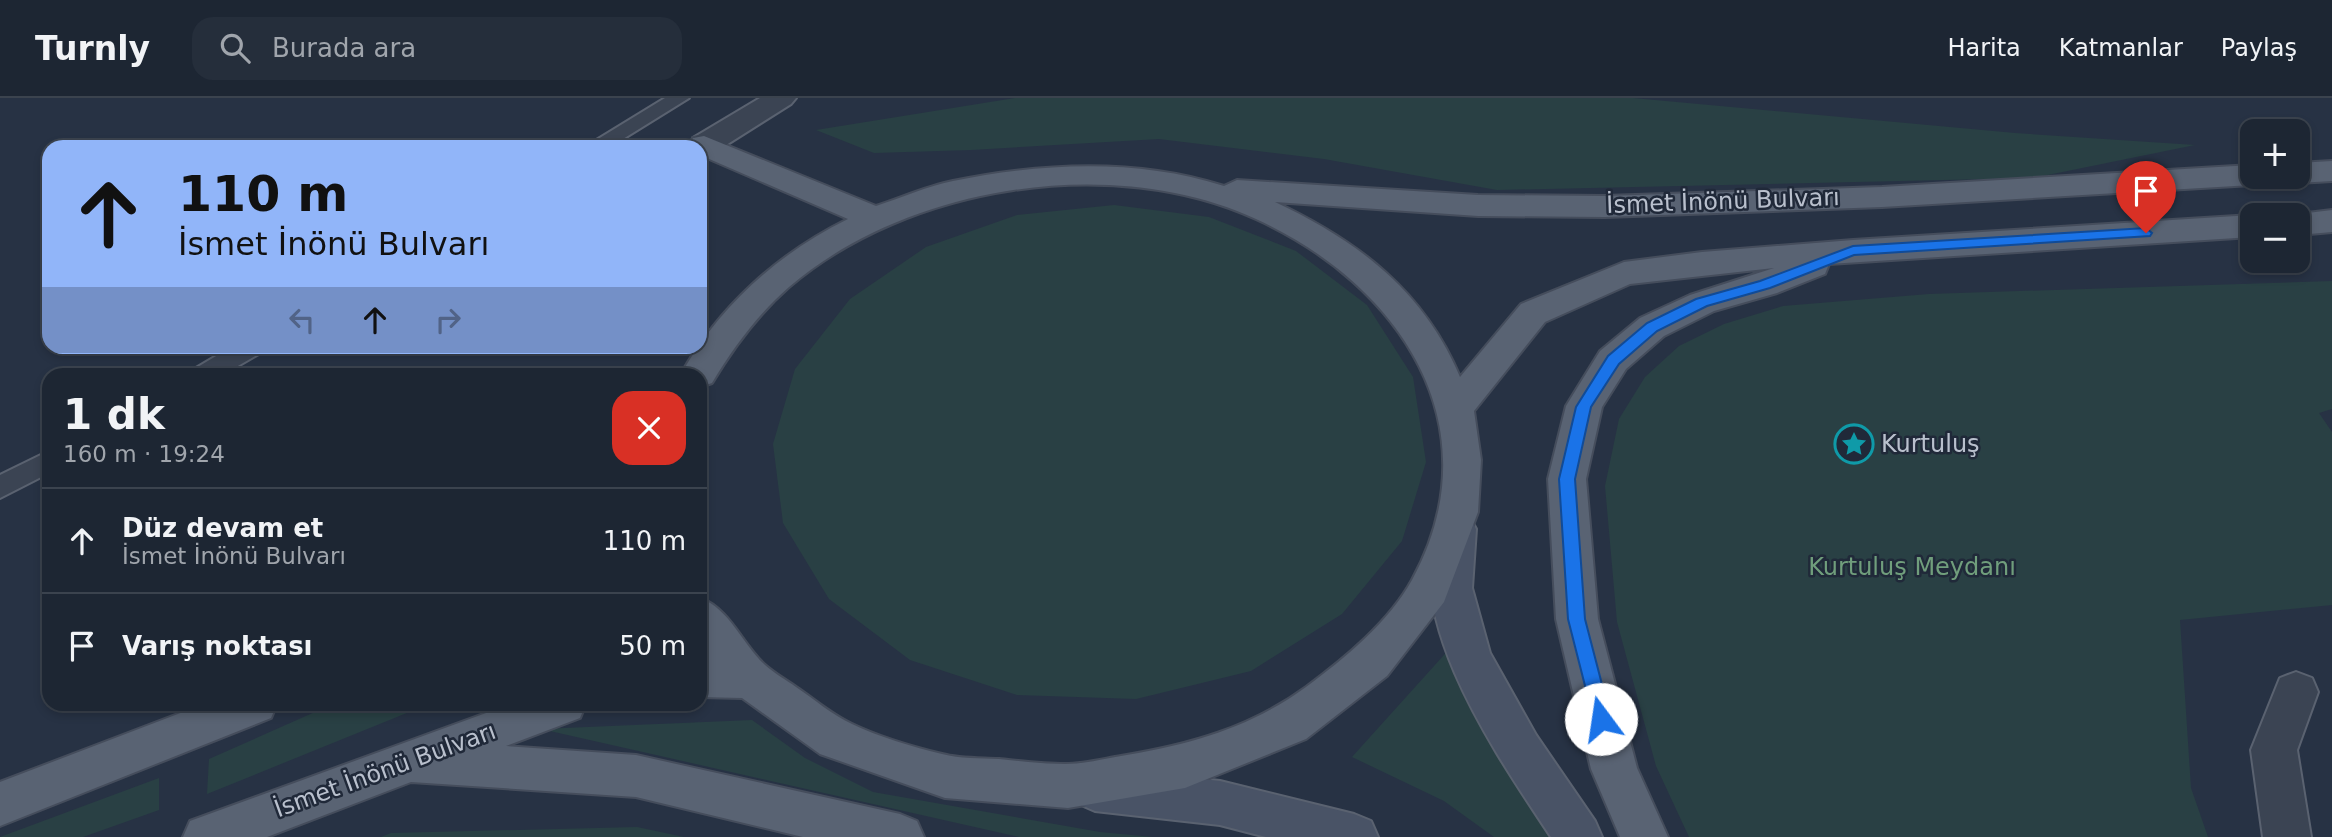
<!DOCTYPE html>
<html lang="tr">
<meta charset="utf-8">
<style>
body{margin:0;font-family:"DejaVu Sans",sans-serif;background:#252e3b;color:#f1f3f6;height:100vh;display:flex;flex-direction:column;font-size:26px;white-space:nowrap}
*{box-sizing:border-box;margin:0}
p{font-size:23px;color:#a0a5ac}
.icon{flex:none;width:38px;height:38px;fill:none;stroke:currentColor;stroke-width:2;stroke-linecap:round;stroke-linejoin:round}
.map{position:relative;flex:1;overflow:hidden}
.sheet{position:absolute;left:42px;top:270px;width:665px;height:343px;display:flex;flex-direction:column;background:#1d2633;border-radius:21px;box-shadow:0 4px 10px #0003,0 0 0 2px #3b434e}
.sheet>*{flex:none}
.banner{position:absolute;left:42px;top:42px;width:665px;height:214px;border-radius:21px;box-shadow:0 4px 10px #0003,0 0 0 2px #3b434e;background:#91b5f9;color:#111;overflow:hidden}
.fabs{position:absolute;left:2240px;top:21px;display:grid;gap:14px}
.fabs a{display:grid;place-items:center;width:70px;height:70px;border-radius:14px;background:#1d2633;box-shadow:0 4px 10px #0003,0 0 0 2px #3b434e;font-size:35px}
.pin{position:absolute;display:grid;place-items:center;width:60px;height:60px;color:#fff;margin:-72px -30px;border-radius:50% 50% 50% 0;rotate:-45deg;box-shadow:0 0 7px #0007}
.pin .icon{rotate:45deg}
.me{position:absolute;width:77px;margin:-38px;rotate:346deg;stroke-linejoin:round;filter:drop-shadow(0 0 5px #0008)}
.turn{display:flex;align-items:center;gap:24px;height:147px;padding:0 21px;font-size:32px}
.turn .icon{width:91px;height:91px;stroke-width:2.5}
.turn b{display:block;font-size:49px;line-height:60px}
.lanes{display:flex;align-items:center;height:66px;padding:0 21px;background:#0003;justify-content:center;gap:35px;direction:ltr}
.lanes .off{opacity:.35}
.round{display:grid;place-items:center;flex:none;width:74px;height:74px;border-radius:21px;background:#252e3b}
.headline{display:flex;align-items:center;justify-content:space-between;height:119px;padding:0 21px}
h1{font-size:42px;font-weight:700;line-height:52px}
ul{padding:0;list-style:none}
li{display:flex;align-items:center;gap:21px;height:105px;padding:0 21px;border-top:2px solid #3b434e}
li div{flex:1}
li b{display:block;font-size:26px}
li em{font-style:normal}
header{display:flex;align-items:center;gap:42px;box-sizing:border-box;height:98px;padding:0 35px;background:#1d2633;border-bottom:2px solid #3b434e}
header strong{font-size:33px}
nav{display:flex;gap:38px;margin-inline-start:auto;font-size:24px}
.search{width:490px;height:63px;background:#252e3b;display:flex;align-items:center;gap:18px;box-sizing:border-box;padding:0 24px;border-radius:21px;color:#a0a5ac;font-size:26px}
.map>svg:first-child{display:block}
.green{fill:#294044}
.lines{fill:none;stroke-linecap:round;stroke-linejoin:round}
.service-casing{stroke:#5a6270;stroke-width:4}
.minor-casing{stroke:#5a6270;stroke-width:4}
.secondary-casing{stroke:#5a6270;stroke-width:4}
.primary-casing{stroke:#454d5c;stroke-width:4}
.service{fill:#3b4453;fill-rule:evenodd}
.minor{fill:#3b4453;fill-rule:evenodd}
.secondary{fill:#495366;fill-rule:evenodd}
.primary{fill:#596373;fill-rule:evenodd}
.route{fill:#1a73e8;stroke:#114b97;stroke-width:2}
.labels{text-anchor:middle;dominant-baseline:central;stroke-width:5;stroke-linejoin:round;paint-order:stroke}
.street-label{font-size:24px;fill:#b9c0cd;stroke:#202939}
.poi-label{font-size:24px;fill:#b9c0cd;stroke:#202939;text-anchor:start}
.park-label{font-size:24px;fill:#709e7c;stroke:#202939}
</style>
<header>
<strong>Turnly</strong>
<div class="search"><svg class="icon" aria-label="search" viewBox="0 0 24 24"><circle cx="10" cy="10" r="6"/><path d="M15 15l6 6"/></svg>Burada ara</div>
<nav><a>Harita</a><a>Katmanlar</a><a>Paylaş</a></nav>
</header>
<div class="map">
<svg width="2332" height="739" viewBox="0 0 2332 739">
<rect width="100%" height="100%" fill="#273244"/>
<path class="green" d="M 1015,0 L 1633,0 L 2015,35 L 2195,47 L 2033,80 L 1497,92 L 1324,61 L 1159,41 L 971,52 L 874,55 L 816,32 Z
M 1114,107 L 1209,119 L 1296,153 L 1367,207 L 1413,279 L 1426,364 L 1402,443 L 1342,516 L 1251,573 L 1136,601 L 1017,597 L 910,562 L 829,501 L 783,425 L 773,346 L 795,271 L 850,201 L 926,149 L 1017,117 Z
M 2332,183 L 2332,311 L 2319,315 L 2332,334 L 2332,507 L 2180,522 L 2191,690 L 2208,739 L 1689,739 L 1656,668 L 1617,524 L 1605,388 L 1619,321 L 1645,279 L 1679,248 L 1724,226 L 1783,208 L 1929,196 Z
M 1453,547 L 1570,739 L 1494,739 L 1444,703 L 1352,659 Z
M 333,606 L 429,606 L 207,696 L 209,661 Z
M 752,622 L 805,660 L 873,694 L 1100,734 L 1153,739 L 1019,739 L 541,631 Z
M 159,680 L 159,712 L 83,739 L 0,739 Z
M 637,729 L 684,739 L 381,739 L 391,735 Z"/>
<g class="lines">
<g class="service-casing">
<path id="service" d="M 665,0 L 689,0 L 610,49 L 585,49 Z
M 233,248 L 265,248 L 262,254 L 224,276 L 193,276 L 196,270 Z
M 49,353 L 49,375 L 0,400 L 0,377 Z"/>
</g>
<g class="minor-casing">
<path id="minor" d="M 760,0 L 796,0 L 791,6 L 715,54 L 700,55 L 700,49 L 690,49 L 693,40 Z
M 2296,574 L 2312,580 L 2318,594 L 2297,652 L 2311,739 L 2263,739 L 2251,652 L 2280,580 Z"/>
</g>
<g class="secondary-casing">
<path id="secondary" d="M 1456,415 L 1470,420 L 1476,431 L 1472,490 L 1490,555 L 1536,637 L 1595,723 L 1602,739 L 1551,739 C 1501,663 1394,513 1442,420 Z
M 1095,669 L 1220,683 L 1354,716 L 1371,723 L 1378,739 L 1266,739 L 1220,727 L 1095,713 L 1079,706 L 1072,691 L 1079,676 Z"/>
</g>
<g class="primary-casing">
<path id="primary" d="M 704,38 L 876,108 C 901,100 927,88 953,83 C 1041,65 1137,60 1224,88 L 1237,82 L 1478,97 L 1605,98 L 1882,89 L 2252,67 L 2252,79 L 2267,79 L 2263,84 L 2252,87 L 1882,109 L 1605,119 L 1478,118 L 1275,104 C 1358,143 1424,193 1460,279 L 1521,206 L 1624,164 L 1702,154 L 1853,142 L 2252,117 L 2252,139 L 1829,166 L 1825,176 L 1777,195 L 1714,213 L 1664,238 L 1626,271 L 1602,309 L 1586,381 L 1598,521 L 1637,670 L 1668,739 L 1620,739 L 1591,671 L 1556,521 L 1548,381 L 1566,308 L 1600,253 L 1640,220 L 1690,197 L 1774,170 L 1630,186 L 1545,224 L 1474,313 L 1481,362 L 1478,414 L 1444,504 L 1387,578 L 1306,641 L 1185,690 L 1068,710 L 945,700 L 820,656 L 742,600 L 700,599 L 700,561 L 709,561 L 700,550 L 700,500 C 730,511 742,546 765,567 C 774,575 786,582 796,589 C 814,601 832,617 852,626 C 879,639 913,649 942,656 C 960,661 980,660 999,661 C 1020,663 1043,666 1065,666 C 1084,666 1103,661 1121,658 C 1189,647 1250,630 1306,589 C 1344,561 1389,524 1412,482 C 1496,328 1399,186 1256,121 C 1113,55 908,87 789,189 C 757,217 733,250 712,285 L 700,289 L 700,276 L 681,276 C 719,209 777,156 848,121 L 700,57 L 700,49 L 689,47 L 693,40 Z
M 2332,63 L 2332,83 L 2298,85 L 2285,79 L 2298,79 L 2298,65 Z
M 2332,112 L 2332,134 L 2298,137 L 2298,117 L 2291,117 Z
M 204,606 L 277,606 L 271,620 L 0,728 L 0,684 Z
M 511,606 L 586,606 L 580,620 L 506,648 L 636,657 L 900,716 L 917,723 L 924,739 L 803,739 L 636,699 L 411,684 L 267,739 L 183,739 L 190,723 Z"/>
</g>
<use href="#service" class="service"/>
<use href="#minor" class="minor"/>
<use href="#secondary" class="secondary"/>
<use href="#primary" class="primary"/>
</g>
<path class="route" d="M 2146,130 L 2152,135 L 2150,138 L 1854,157 L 1770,190 L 1707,208 L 1657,233 L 1619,266 L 1591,309 L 1575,381 L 1585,521 L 1611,621 L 1608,627 L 1595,627 L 1568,521 L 1559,381 L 1576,309 L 1608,258 L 1647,225 L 1696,201 L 1760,183 L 1853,148 Z"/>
<defs>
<g id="sight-ring" transform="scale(2.0125)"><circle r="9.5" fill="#202939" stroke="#0f9aa8" stroke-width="1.5"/><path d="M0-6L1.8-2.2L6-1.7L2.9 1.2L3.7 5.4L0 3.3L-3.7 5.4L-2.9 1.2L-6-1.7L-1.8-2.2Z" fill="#0f9aa8"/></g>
</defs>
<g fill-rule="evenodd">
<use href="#sight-ring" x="1854" y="346"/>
</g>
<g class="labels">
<g class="street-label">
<text transform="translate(1723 103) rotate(-2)">İsmet İnönü Bulvarı</text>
<text transform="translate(385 672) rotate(-20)">İsmet İnönü Bulvarı</text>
</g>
<g class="poi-label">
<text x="1881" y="346">Kurtuluş</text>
</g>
<g class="park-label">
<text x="1912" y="469">Kurtuluş Meydanı</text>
</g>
</g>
</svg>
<div class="fabs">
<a>+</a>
<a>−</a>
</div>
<div class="pin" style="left:2146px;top:135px;background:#d93025"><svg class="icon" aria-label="arrive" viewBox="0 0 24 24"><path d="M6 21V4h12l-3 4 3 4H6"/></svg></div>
<svg class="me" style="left:1601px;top:621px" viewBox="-20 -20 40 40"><circle r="19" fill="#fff"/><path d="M0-13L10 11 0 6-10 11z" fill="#1a73e8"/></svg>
<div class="banner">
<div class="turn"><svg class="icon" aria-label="ahead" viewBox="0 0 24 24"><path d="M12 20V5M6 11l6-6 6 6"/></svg><div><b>110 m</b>İsmet İnönü Bulvarı</div></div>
<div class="lanes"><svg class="icon off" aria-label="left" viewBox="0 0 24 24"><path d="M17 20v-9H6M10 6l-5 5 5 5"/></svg><svg class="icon" aria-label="ahead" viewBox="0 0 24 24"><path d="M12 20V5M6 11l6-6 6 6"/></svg><svg class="icon off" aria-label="right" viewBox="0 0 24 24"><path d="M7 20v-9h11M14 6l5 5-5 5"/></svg></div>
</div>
<section class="sheet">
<div class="headline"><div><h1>1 dk</h1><p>160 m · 19:24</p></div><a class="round" style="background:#d93025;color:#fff"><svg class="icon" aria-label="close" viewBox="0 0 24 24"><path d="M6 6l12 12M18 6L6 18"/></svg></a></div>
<ul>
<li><svg class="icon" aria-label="ahead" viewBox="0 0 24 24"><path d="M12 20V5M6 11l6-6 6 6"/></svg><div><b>Düz devam et</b><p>İsmet İnönü Bulvarı</p></div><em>110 m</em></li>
<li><svg class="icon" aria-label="arrive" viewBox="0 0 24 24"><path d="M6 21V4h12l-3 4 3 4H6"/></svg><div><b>Varış noktası</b></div><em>50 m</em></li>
</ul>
</section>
</div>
